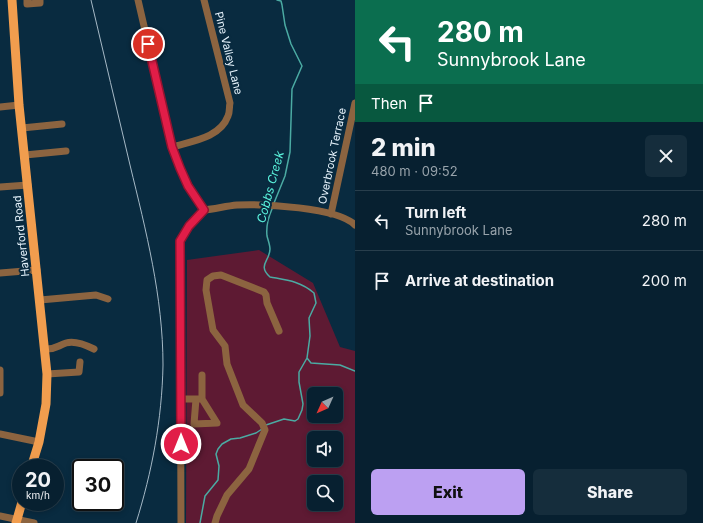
<!DOCTYPE html>
<meta charset="utf-8">
<style>
body{margin:0;font-family:Inter,sans-serif;background:#152d3c;color:#f1f3f6;height:100vh;display:flex;flex-direction:column;font-size:15px;white-space:nowrap}
*{box-sizing:border-box;margin:0}
p{font-size:13px;color:#98a3ab}
.icon{flex:none;width:22px;height:22px;fill:none;stroke:currentColor;stroke-width:2;stroke-linecap:round;stroke-linejoin:round}
.map{position:relative;flex:1;overflow:hidden}
.drawer{display:flex;flex-direction:column;background:#072030;width:348px}
.drawer>*{flex:none}
.banner{background:#0b6e4f;color:#fff;overflow:hidden}
.needle{width:26px;rotate:225deg}
.tools{position:absolute;left:307px;top:387px;display:grid;gap:8px}
.tools a{display:grid;place-items:center;width:36px;height:36px;border-radius:6px;background:#072030;box-shadow:0 2px 6px #0003,0 0 0 1px #283e4c;font-size:20px}
.speed{position:absolute;left:12px;top:459px;display:flex;gap:8px;font-size:20px;font-weight:700;text-align:center}
.speed>*{display:grid;place-content:center;width:52px;height:52px;border-radius:50%;background:#072030;box-shadow:0 2px 6px #0003,0 0 0 1px #283e4c;line-height:1}
.speed small{font-size:10px;font-weight:400}
.speed .limit{border:2px solid #111;border-radius:6px;background:#fff;color:#111}
.pin{position:absolute;display:grid;place-items:center;width:34px;height:34px;color:#fff;margin:-17px;border:2px solid #fff;border-radius:50%;box-shadow:0 1px 4px #0007}
.me{position:absolute;width:44px;margin:-22px;rotate:0deg;stroke-linejoin:round;filter:drop-shadow(0 0 3px #0008)}
.turn{display:flex;align-items:center;gap:14px;height:84px;padding:0 16px;font-size:18px}
.turn .icon{width:52px;height:52px;stroke-width:2.5}
.turn b{display:block;font-size:28px;line-height:34px}
.then{display:flex;align-items:center;height:38px;padding:0 16px;background:#0003;gap:8px;font-size:15px}
.round{display:grid;place-items:center;flex:none;width:42px;height:42px;border-radius:6px;background:#152d3c}
.summary{display:flex;align-items:center;justify-content:space-between;height:68px;padding:0 16px}
h1{font-size:24px;font-weight:800;line-height:30px}
.primary-button{display:flex;gap:8px;margin-top:auto;padding:8px 16px}
.primary-button a{flex:1;height:46px;border-radius:6px;background:#bca0f2;color:#111;font-size:16px;font-weight:800;line-height:46px;text-align:center}
.primary-button a+a{background:#152d3c;color:#f1f3f6}
ul{padding:0;list-style:none}
li{display:flex;align-items:center;gap:12px;height:60px;padding:0 16px;border-top:1px solid #283e4c}
li div{flex:1}
li b{display:block;font-size:15px}
li em{font-style:normal}
main{display:flex;flex:1;min-height:0}
.map>svg:first-child{display:block}
.green{fill:#5e1a33;fill-rule:evenodd}
.lines{fill:none;stroke-linecap:round;stroke-linejoin:round}
.stream{stroke:#4baba3;stroke-width:1.5}
.minor{stroke:#8c6440;stroke-width:7}
.major{stroke:#f19d4e;stroke-width:9}
.tram{stroke:#a6b9c6;stroke-width:1}
.route-casing{stroke:#92132f;stroke-width:10}
.route{stroke:#e11d48;stroke-width:7}
.labels{text-anchor:middle;dominant-baseline:central;stroke-width:4;stroke-linejoin:round;paint-order:stroke}
.street-label{font-size:11px;fill:#e6f3fc;stroke:#092b40}
.water-label{font-size:12px;font-style:italic;fill:#59f0da;stroke:#092b40}
</style>
<main>
<div class="map">
<svg width="355" height="523" viewBox="0 0 355 523">
<rect width="100%" height="100%" fill="#092b40"/>
<path class="green" d="M 259,250 L 313,283 L 340,347 L 355,351 L 355,523 L 186,523 L 187,260 ZM 314,394 L 336,394 L 336,416 L 314,416 ZM 314,438 L 336,438 L 336,460 L 314,460 ZM 314,482 L 336,482 L 336,504 L 314,504 Z"/>
<g class="lines">
<path class="stream" d="M 274,203 L 285,176 L 290,152 L 292,89 L 302,66 L 291,44 L 285,25 L 282,5 L 281,1 L 277,0
M 307,358 L 311,363 L 340,365 L 355,371
M 266,425 L 284,419 L 295,421 L 298,419 L 302,410 L 303,404 L 299,382 L 299,372 L 307,358 L 310,336 L 309,318 L 316,303 L 314,293 C 300,281 286,280 270,277 C 257,265 270,261 270,249 C 270,245 268,240 267,236 C 266,227 268,218 272,209
M 200,523 L 205,496 L 218,480 L 219,466 L 216,454 L 218,449 L 222,444 L 231,439 L 240,438 L 256,433 L 262,429"/>
<path class="minor" d="M 27,0 L 27,4 L 40,3 L 40,0
M 138,0 L 172,147 C 181,172 189,188 204,210
M 0,107 L 19,105
M 22,128 L 62,124
M 172,147 C 192,141 220,138 228,116 C 230,112 229,107 230,103 L 204,0
M 25,155 L 66,151
M 0,187 L 28,185
M 331,214 L 355,103
M 0,273 L 37,270
M 40,300 L 96,295 L 108,299
M 44,349 C 55,350 57,346 66,343 C 75,340 86,345 94,349
M 0,370 L 0,393
M 47,374 L 79,372 L 80,362
M 181,399 L 202,399 L 202,375
M 196,399 L 194,424 L 217,423 L 202,399
M 0,434 L 39,442
M 0,516 L 34,523
M 181,523 L 180,241 L 189,226 L 204,210 C 215,209 226,206 237,205 C 263,204 337,207 355,225
M 215,523 L 217,516 L 227,495 L 249,469 L 265,430 L 262,423 L 243,405 L 227,364 L 225,346 L 213,330 L 206,290 L 207,280 L 213,276 L 221,275 L 264,292 L 266,295 L 267,303 L 279,331"/>
<path class="major" d="M 12,0 L 19,105 L 47,374 L 46,404 L 39,442 L 31,468
M 16,523 L 22,502"/>
<path class="tram" d="M 91,0 C 104,55 117,110 130,165 C 146,231 163,297 163,365 C 162,419 152,472 136,523"/>
</g>
<g class="lines">
<g class="route-casing">
<path id="route" d="M 148,44 L 172,147 L 180,168 L 188,186 L 204,210 L 189,226 L 180,241 L 181,444"/>
</g>
<use href="#route" class="route"/>
</g>
<g class="labels">
<g class="street-label">
<text transform="translate(229 53) rotate(76)">Pine Valley Lane</text>
<text transform="translate(332 156) rotate(-78)">Overbrook Terrace</text>
<text transform="translate(21 236) rotate(-96)">Haverford Road</text>
</g>
<g class="water-label">
<text transform="translate(270 187) rotate(-75)">Cobbs Creek</text>
</g>
</g>
</svg>
<div class="tools">
<a><svg class="needle" viewBox="-14 -14 28 28"><path d="M0-13l5 13h-10z" fill="#e53935"/><path d="M0 13l5-13h-10z" fill="#98a3ab"/></svg></a>
<a><svg class="icon" aria-label="sound" viewBox="0 0 24 24"><path d="M4 9h4l5-4v14l-5-4H4zM17 9q2 3 0 6"/></svg></a>
<a><svg class="icon" aria-label="search" viewBox="0 0 24 24"><circle cx="10" cy="10" r="6"/><path d="M15 15l6 6"/></svg></a>
</div>
<div class="speed"><div>20<small>km/h</small></div><div class="limit">30</div></div>
<div class="pin" style="left:148px;top:44px;background:#d93025"><svg class="icon" aria-label="arrive" viewBox="0 0 24 24"><path d="M6 21V4h12l-3 4 3 4H6"/></svg></div>
<svg class="me" style="left:181px;top:444px" viewBox="-20 -20 40 40"><circle r="17" fill="#e11d48" stroke="#fff" stroke-width="3"/><path d="M0-11L8 9 0 5-8 9z" fill="#fff"/></svg>
</div>
<section class="drawer">
<div class="banner">
<div class="turn"><svg class="icon" aria-label="left" viewBox="0 0 24 24"><path d="M17 20v-9H6M10 6l-5 5 5 5"/></svg><div><b>280 m</b>Sunnybrook Lane</div></div>
<div class="then">Then<svg class="icon" aria-label="arrive" viewBox="0 0 24 24"><path d="M6 21V4h12l-3 4 3 4H6"/></svg></div>
</div>
<div class="summary"><div><h1>2 min</h1><p>480 m · 09:52</p></div><a class="round"><svg class="icon" aria-label="close" viewBox="0 0 24 24"><path d="M6 6l12 12M18 6L6 18"/></svg></a></div>
<ul>
<li><svg class="icon" aria-label="left" viewBox="0 0 24 24"><path d="M17 20v-9H6M10 6l-5 5 5 5"/></svg><div><b>Turn left</b><p>Sunnybrook Lane</p></div><em>280 m</em></li>
<li><svg class="icon" aria-label="arrive" viewBox="0 0 24 24"><path d="M6 21V4h12l-3 4 3 4H6"/></svg><div><b>Arrive at destination</b></div><em>200 m</em></li>
</ul>
<div class="primary-button"><a>Exit</a><a>Share</a></div>
</section>
</main>
